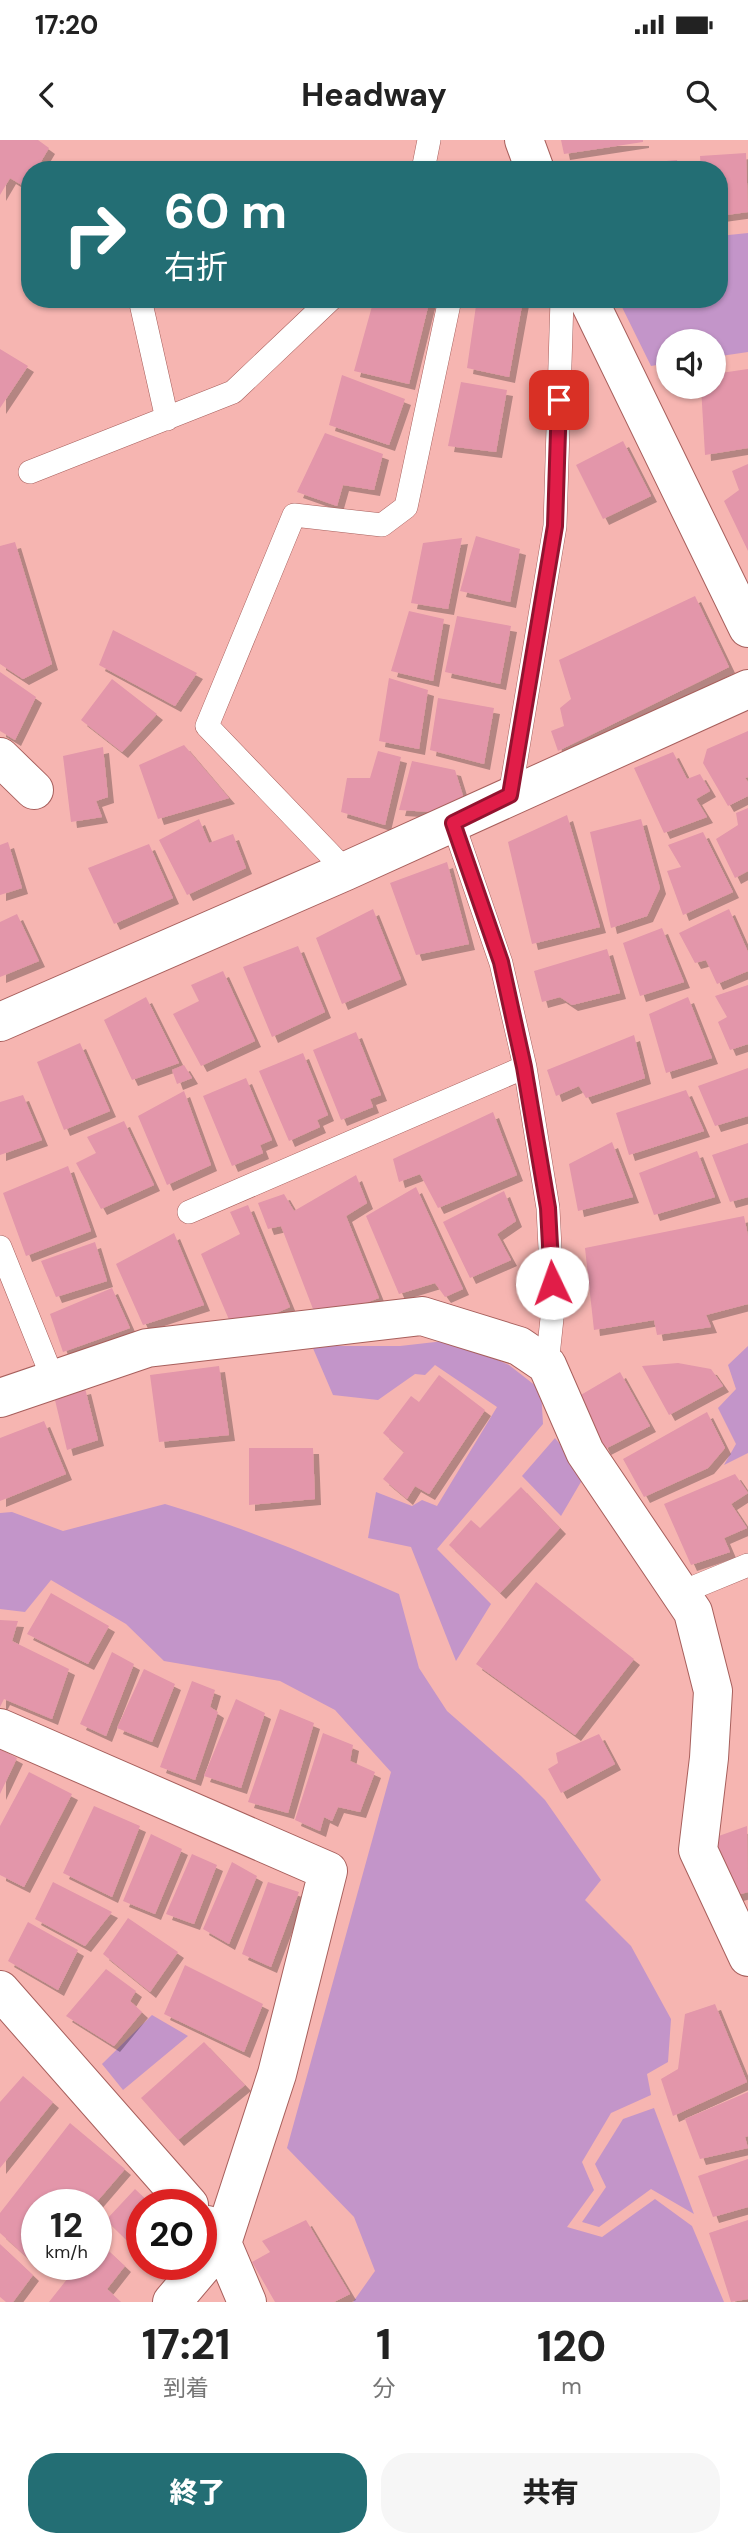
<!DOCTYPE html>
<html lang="ja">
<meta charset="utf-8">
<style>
body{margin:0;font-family:"DM Sans","Noto Sans JP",sans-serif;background:#f6f6f6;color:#222;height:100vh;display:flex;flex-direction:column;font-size:26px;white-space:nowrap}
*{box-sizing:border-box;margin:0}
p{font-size:23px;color:#767676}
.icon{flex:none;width:38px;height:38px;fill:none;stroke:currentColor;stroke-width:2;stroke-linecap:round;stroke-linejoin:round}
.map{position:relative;height:2162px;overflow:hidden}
.panel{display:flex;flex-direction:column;background:#fff;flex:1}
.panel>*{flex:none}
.guide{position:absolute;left:21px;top:21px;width:707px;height:147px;border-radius:28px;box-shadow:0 2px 5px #0004;background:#236e74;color:#fff;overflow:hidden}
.tools{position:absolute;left:656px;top:189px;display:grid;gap:14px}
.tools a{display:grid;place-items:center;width:70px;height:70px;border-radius:50%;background:#fff;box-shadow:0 2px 5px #0004;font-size:35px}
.speed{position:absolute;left:21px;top:2049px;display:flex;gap:14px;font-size:35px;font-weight:700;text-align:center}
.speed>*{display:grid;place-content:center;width:91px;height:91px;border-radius:50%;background:#fff;box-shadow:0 2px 5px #0004;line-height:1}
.speed small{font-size:18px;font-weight:400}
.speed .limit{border:10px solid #d22;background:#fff;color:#111}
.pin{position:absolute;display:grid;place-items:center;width:60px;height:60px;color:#fff;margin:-30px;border-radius:14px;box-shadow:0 4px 10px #0006}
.me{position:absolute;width:77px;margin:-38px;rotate:357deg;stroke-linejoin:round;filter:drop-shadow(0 0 5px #0008)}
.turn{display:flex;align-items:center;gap:24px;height:147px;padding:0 28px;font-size:32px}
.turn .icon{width:91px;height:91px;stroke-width:2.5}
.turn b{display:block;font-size:49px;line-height:60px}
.eta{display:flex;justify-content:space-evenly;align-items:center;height:119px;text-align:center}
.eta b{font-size:42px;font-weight:800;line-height:49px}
.cta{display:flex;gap:14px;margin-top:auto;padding:14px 28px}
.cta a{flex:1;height:80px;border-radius:28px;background:#236e74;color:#fff;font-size:28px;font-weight:800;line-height:80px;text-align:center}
.cta a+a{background:#f6f6f6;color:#222}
.status{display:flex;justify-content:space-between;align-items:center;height:49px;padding:0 35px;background:#fff;direction:ltr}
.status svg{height:19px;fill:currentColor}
header{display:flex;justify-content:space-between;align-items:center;height:91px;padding:0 28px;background:#fff;font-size:32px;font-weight:800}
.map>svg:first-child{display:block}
.green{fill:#c395c9}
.building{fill:#e396aa;filter:url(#shadow)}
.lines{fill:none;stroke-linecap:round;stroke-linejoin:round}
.service-casing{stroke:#a75f5c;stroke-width:24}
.minor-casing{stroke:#a75f5c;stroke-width:40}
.service{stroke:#fff;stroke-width:23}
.minor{stroke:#fff;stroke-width:38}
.route-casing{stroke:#92132f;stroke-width:18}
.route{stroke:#e11d48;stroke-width:12}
</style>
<div class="status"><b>17:20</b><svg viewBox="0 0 49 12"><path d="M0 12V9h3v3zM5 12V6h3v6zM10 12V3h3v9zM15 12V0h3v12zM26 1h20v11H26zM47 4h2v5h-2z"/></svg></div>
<header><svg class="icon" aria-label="back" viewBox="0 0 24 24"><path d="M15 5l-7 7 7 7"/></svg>Headway<svg class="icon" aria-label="search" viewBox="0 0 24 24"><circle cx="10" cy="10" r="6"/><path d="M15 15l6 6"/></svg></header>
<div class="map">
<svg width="748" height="2162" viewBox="0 0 748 2162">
<defs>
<filter id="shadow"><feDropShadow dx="6" dy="6" stdDeviation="0" flood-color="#0004"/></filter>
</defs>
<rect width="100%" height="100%" fill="#f6b5b1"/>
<path class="green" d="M 748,93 L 748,212 L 714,217 L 714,201 L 668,201 L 668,223 L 651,226 L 618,159 L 719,159 L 719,96 Z
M 453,1200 L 509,1225 L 541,1250 L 543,1284 L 437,1409 L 491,1464 L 456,1521 L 411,1407 L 368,1398 L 376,1352 L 412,1366 L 422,1360 L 437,1366 L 497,1267 L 435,1225 L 425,1235 L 415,1234 L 378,1260 L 333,1255 L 312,1206 L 400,1206 Z
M 748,1206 L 748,1313 L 724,1325 L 736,1304 L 718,1268 L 736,1249 L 728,1225 Z
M 555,1298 L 585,1335 L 561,1376 L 522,1336 Z
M 165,1364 C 246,1388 322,1420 399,1454 L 419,1528 L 447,1571 L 521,1636 L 545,1660 L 601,1740 L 585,1760 L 631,1806 L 671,1879 L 668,1922 L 647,1934 L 651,1955 L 611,1973 L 582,2022 L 594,2050 L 567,2087 L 602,2097 L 655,2059 L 692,2086 L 724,2162 L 353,2162 L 375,2131 L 354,2077 L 287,2008 L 391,1632 L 335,1570 L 280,1541 L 164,1521 L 126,1484 L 51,1440 L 25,1472 L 0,1469 L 0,1373 L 12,1372 L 63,1391 Z
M 152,1875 L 188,1896 L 123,1950 L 102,1924 Z
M 654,1968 L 694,2074 L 651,2049 L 599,2087 L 582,2082 L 606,2047 L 595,2024 L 623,1979 Z"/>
<path class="building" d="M 0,0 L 38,0 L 49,8 L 36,30 L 30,30 L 30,39 L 25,47 L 10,38 L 0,55 Z
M 561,0 L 643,0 L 643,2 L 564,14 Z
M 746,13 L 748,72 L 719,76 L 719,30 L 701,30 L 700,16 Z
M 677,20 L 679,30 L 613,30 L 612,26 Z
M 374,159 L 430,159 L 409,244 L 354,231 Z
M 477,159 L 523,160 L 509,237 L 467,228 Z
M 0,209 L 28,226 L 0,268 Z
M 748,229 L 748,308 L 705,315 L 701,247 L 714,247 L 714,234 Z
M 342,235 L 405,259 L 389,305 L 329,285 Z
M 461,242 L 507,250 L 496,312 L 448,306 Z
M 325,293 L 383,314 L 374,350 L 343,345 L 337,366 L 297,352 Z
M 623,301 L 651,356 L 603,379 L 576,325 Z
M 748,324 L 748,411 L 724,361 L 739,350 L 732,331 Z
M 476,396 L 520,409 L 510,462 L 460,451 Z
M 462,398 L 448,469 L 411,463 L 423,403 Z
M 15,402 L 52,524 L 23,539 L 0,524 L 0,406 Z
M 695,456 L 729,527 L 558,611 L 551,591 L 564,586 L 560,568 L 571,559 L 559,520 Z
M 409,471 L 444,479 L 433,541 L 391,531 Z
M 457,476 L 511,486 L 500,544 L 445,532 Z
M 113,490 L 197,533 L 175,566 L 99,525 Z
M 0,532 L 36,557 L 15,600 L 0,591 Z
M 389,538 L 428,550 L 419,609 L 379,601 Z
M 112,539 L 157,574 L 122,612 L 81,580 Z
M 438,558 L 494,568 L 484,624 L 430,610 Z
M 748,591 L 748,637 L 745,638 L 748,642 L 748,656 L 728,666 L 703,623 L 707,609 Z
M 184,605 L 229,658 L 158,679 L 139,625 Z
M 103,607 L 108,657 L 96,661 L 102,677 L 71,682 L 63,616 Z
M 378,611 L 401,617 L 385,685 L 341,672 L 347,638 L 370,638 Z
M 673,612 L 687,639 L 700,634 L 710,651 L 696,659 L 707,677 L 664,693 L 634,628 Z
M 412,621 L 455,630 L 464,659 L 431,672 L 399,670 Z
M 748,668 L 748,731 L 735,738 L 716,699 L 738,685 L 736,673 Z
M 567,675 L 600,787 L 532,804 L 508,702 Z
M 199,679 L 209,703 L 233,694 L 246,728 L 187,755 L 159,700 Z
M 641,679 L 660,748 L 647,776 L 611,788 L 590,692 Z
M 703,692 L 733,752 L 683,775 L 667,731 L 681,727 L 668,705 Z
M 8,702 L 22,748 L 0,755 L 0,705 Z
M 149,704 L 173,758 L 114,784 L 88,728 Z
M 447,722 L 469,804 L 416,815 L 390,743 Z
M 373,769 L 401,839 L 342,864 L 316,798 Z
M 729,769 L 748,812 L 748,831 L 717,844 L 706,820 L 695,823 L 679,793 Z
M 17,774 L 39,821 L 0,837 L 0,782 Z
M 662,788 L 684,842 L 640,856 L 623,803 Z
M 298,806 L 325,872 L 272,897 L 243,827 Z
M 607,809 L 620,853 L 572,865 L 560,857 L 542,862 L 534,831 Z
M 223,831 L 255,901 L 201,926 L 173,874 L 199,861 L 191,845 Z
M 748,845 L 748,904 L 730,910 L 718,882 L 727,877 L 715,856 Z
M 146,857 L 179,923 L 132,940 L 104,880 Z
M 688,857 L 712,918 L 666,933 L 649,874 Z
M 356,892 L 381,955 L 370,959 L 373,967 L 341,980 L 313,910 Z
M 634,895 L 645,938 L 586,958 L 579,946 L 556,956 L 547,930 Z
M 80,903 L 110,971 L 64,990 L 37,922 Z
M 303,913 L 328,975 L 317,980 L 320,987 L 289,1001 L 259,931 Z
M 184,925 L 192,938 L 177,944 L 172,930 Z
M 748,928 L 748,976 L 715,986 L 698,946 Z
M 246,938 L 272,1000 L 260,1005 L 263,1013 L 232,1026 L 203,956 Z
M 686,950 L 704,991 L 629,1015 L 616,973 Z
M 184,951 L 211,1025 L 167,1045 L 138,976 Z
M 23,955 L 42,1000 L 0,1015 L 0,962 Z
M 493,972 L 517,1035 L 438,1068 L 420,1034 L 399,1042 L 393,1019 Z
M 124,981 L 154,1045 L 101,1069 L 76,1023 L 96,1013 L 87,997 Z
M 612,1002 L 633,1057 L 578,1071 L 569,1024 Z
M 748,1003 L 748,1057 L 730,1062 L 712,1015 Z
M 697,1011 L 715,1057 L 654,1075 L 639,1033 Z
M 68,1026 L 91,1091 L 26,1116 L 3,1053 Z
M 356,1035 L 367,1063 L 346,1076 L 379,1158 L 346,1170 L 313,1169 L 281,1086 L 268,1089 L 258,1063 L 284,1054 L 294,1071 Z
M 416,1047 L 463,1149 L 445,1157 L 435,1143 L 399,1154 L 366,1076 Z
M 504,1051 L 516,1081 L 497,1094 L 511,1120 L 470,1138 L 443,1082 Z
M 248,1065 L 290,1167 L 258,1181 L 230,1182 L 201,1114 L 240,1094 L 230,1072 Z
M 744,1076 L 748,1096 L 748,1164 L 706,1175 L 711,1187 L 657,1195 L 654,1180 L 594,1190 L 585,1108 Z
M 174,1093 L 204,1165 L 143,1185 L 116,1124 Z
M 95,1102 L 107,1141 L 56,1157 L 41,1121 Z
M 112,1148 L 130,1188 L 63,1212 L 50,1174 Z
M 678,1223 L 711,1229 L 723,1246 L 669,1275 L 642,1226 Z
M 219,1226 L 229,1295 L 159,1302 L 150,1235 Z
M 620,1232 L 650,1286 L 605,1309 L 579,1256 Z
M 439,1235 L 485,1270 L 429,1354 L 415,1346 L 407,1359 L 383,1339 L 404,1312 L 383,1293 L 411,1256 L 419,1262 Z
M 85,1248 L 98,1300 L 67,1310 L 54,1256 Z
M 707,1272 L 725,1308 L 708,1328 L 644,1357 L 623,1319 Z
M 44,1281 L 66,1334 L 0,1361 L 0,1298 Z
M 249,1308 L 313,1308 L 315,1359 L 249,1365 Z
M 735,1334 L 748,1353 L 731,1364 L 747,1388 L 724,1398 L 730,1412 L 691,1425 L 664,1364 Z
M 521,1347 L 560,1388 L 500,1453 L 449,1405 L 471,1380 L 480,1388 Z
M 536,1442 L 634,1519 L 575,1595 L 476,1524 Z
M 51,1453 L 109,1486 L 88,1524 L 27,1494 Z
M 0,1480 L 18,1481 L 12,1501 L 69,1529 L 52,1579 L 4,1559 L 0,1567 Z
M 112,1512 L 134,1524 L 106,1596 L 80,1584 Z
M 144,1529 L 175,1544 L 152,1602 L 117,1588 Z
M 192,1541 L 215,1550 L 210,1567 L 218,1572 L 195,1640 L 160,1627 Z
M 236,1559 L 265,1573 L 241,1648 L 204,1636 Z
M 280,1569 L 314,1583 L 288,1673 L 248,1662 Z
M 323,1593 L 353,1605 L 350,1621 L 375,1632 L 360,1672 L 338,1667 L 332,1681 L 324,1677 L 320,1691 L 295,1680 Z
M 599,1594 L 615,1624 L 561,1653 L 548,1629 L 558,1623 L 556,1613 Z
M 0,1609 L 17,1618 L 0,1654 Z
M 29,1632 L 72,1654 L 24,1747 L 0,1735 L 0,1686 Z
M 94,1666 L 140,1686 L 112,1757 L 63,1733 Z
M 747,1686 L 748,1752 L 734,1756 L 713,1698 Z
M 151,1694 L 182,1709 L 155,1774 L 123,1761 Z
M 192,1714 L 217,1725 L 194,1784 L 166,1774 Z
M 232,1722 L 257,1736 L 229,1804 L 203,1789 Z
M 53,1742 L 112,1772 L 85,1806 L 35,1779 Z
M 268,1742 L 299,1752 L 271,1827 L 242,1814 Z
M 128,1778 L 178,1812 L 150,1852 L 103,1814 Z
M 28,1782 L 78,1810 L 58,1850 L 8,1821 Z
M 185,1825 L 263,1864 L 244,1912 L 164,1874 Z
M 106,1829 L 136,1851 L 130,1861 L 142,1872 L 114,1906 L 66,1876 Z
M 715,1864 L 747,1942 L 673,1976 L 661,1939 L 678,1929 L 685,1874 Z
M 204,1902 L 245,1945 L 178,2000 L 141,1958 Z
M 23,1936 L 53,1962 L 0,2028 L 0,1962 Z
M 748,1952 L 748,1996 L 745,1997 L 748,2008 L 700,2019 L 685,1979 Z
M 70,1983 L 125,2029 L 94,2065 L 37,2065 L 37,2124 L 44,2124 L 40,2129 L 0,2093 L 0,2073 Z
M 748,2019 L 748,2067 L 713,2077 L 698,2036 Z
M 135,2049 L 152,2065 L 142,2065 L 142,2115 L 106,2080 Z
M 306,2080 L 350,2154 L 334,2162 L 275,2162 L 252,2122 L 270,2112 L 262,2101 Z
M 748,2080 L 748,2159 L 731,2162 L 709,2093 Z
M 98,2101 L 125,2126 L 107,2149 L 121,2162 L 49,2162 L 79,2124 L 96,2124 Z
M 0,2104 L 33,2135 L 13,2162 L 6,2162 L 0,2157 Z"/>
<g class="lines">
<g class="service-casing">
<path id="service" d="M 423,30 L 429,0
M 140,159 L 167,279
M 30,332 L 233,252 L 331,159
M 510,655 L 555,386 L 562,159
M 453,683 L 501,823 L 525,927
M 346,731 L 207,586 L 294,375 L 382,385 L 406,367 L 450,159
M 189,1072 L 525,927 L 548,1068 L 553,1169 L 547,1225
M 0,1107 L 53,1239
M 680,1453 L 748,1425"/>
</g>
<g class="minor-casing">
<path id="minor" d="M 524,0 L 535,30
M 588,159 L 748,488
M 0,617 L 34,650
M 0,882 L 346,731 L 748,549
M 0,1258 L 147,1208 L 422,1176 L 519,1206 L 547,1225 L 585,1312 L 693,1472 L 713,1551 L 709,1618 L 698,1710 L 748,1817
M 0,1588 L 328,1731 L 277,1934 L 222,2103 L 172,2162
M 0,1850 L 189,2065
M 207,2085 L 222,2103 L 247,2162"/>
</g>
<use href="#service" class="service"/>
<use href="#minor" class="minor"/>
</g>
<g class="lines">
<g class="route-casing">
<path id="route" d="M 552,1143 L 548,1068 L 524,927 L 501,822 L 453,683 L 510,655 L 555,386 L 559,260"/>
</g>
<use href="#route" class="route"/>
</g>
</svg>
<div class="tools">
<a><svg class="icon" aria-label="sound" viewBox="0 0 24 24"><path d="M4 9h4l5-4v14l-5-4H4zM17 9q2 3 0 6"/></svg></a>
</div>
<div class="speed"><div>12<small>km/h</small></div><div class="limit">20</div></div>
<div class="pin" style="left:559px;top:260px;background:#d93025"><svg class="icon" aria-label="arrive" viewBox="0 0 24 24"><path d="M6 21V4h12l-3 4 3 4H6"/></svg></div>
<svg class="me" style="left:552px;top:1143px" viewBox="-20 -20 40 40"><circle r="19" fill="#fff"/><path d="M0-13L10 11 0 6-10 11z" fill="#e11d48"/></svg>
<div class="guide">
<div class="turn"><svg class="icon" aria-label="right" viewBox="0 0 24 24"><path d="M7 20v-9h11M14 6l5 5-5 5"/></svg><div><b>60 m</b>右折</div></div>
</div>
</div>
<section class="panel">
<div class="eta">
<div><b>17:21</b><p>到着</p></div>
<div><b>1</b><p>分</p></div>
<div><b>120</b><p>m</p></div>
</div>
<div class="cta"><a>終了</a><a>共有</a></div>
</section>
